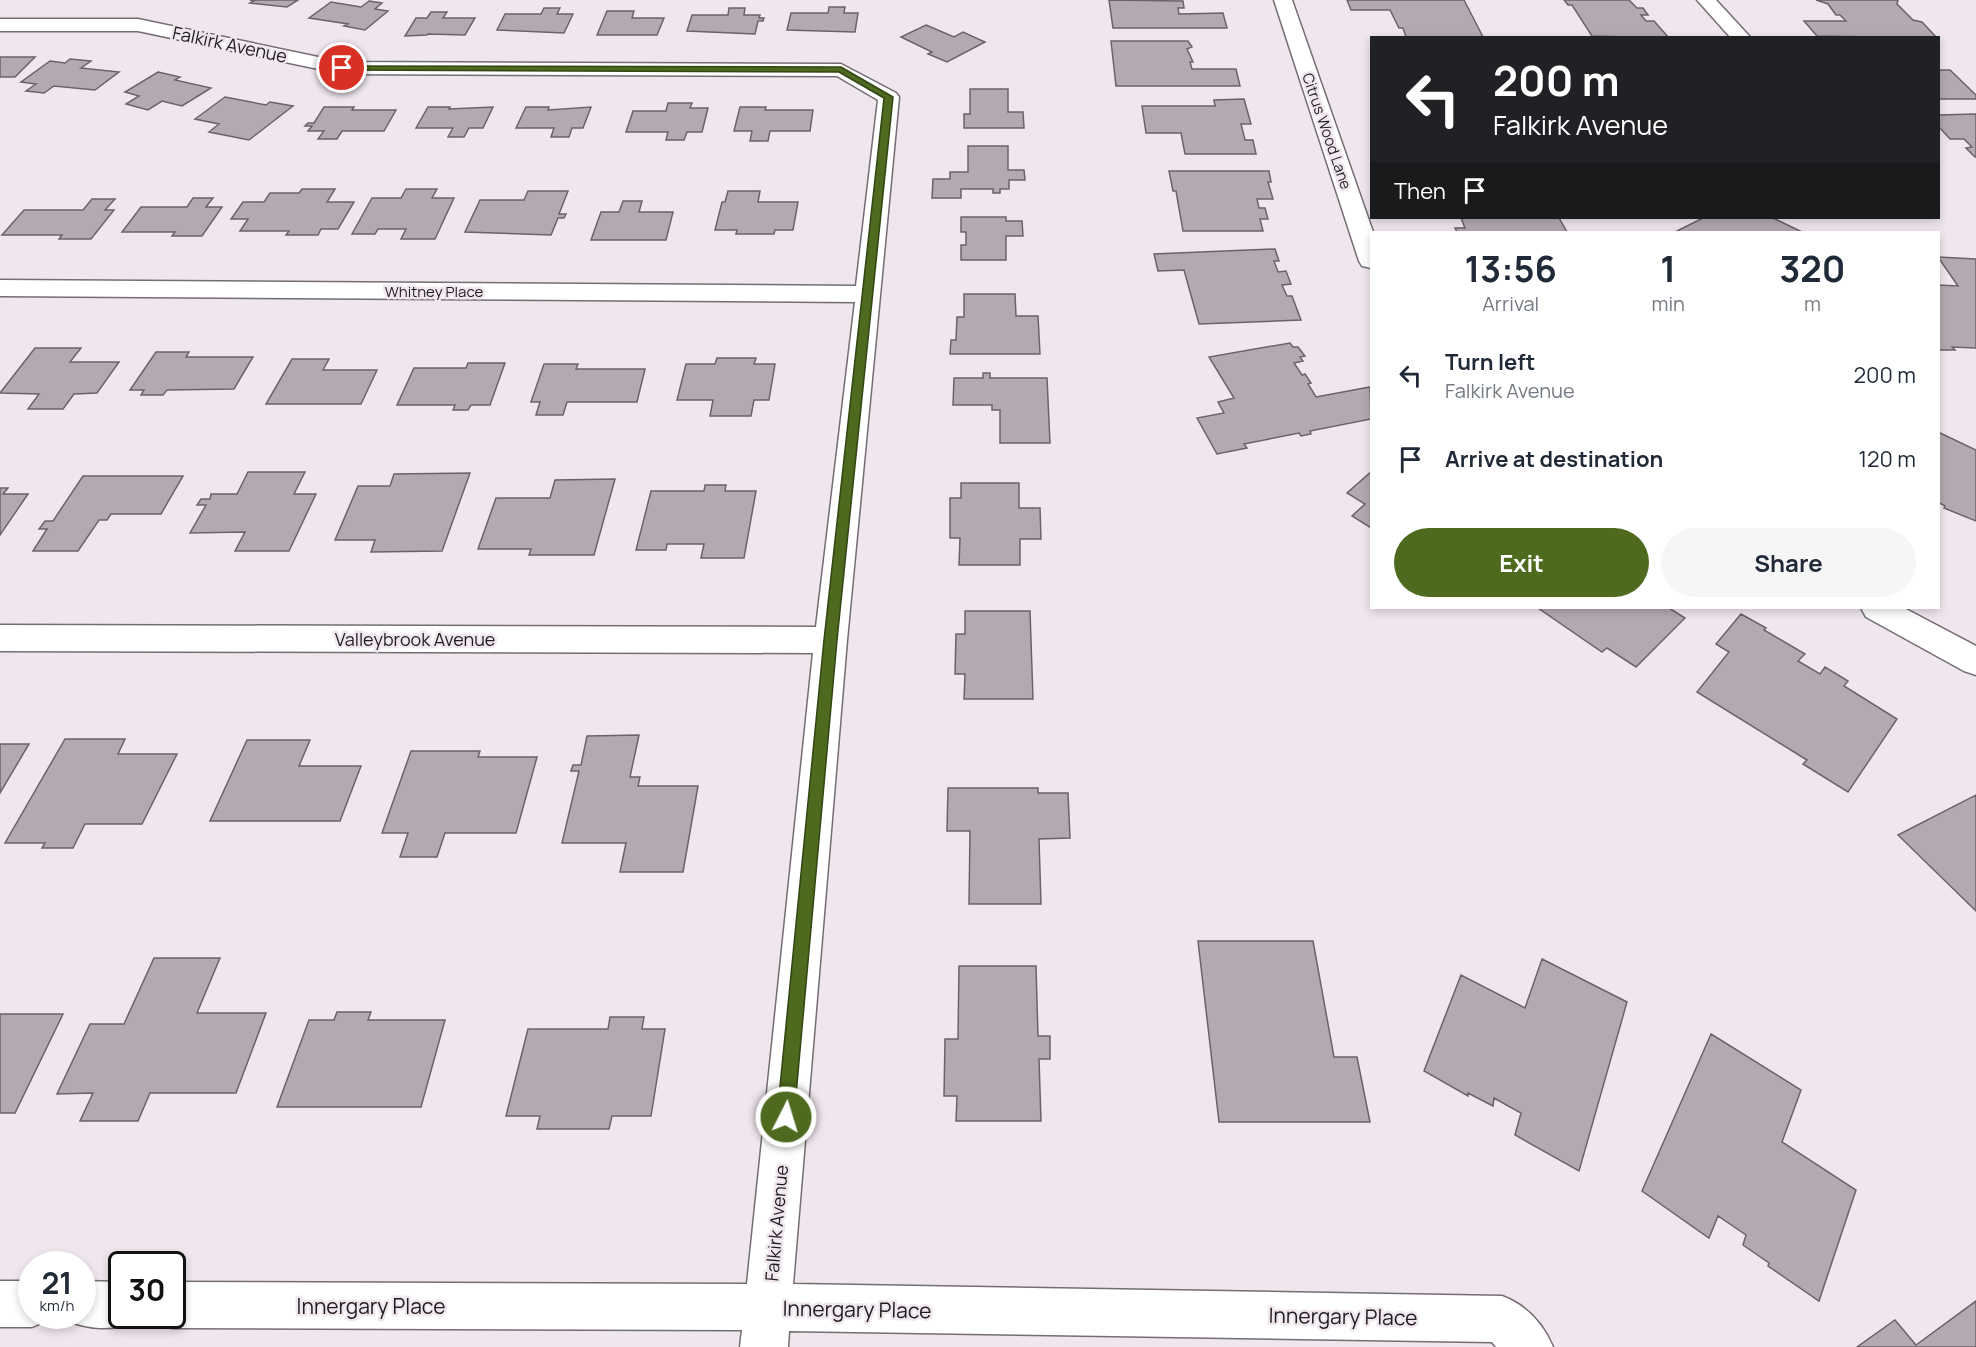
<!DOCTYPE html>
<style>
body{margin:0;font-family:Manrope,sans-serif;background:#f6f6f7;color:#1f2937;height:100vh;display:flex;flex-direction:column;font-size:22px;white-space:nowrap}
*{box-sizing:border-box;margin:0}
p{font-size:20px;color:#747a83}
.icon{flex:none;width:33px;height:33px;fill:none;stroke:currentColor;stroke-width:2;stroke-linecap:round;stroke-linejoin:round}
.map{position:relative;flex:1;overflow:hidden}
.drawer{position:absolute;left:1370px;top:231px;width:570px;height:378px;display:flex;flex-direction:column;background:#fff;border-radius:0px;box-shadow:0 3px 9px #0003}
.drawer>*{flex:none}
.guide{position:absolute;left:1370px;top:36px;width:570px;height:183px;border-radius:0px;box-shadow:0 3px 9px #0003;background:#202124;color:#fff;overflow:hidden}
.speed{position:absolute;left:18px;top:1251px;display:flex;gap:12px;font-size:30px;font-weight:700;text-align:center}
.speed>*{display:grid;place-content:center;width:78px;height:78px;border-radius:50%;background:#fff;box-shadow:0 3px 9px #0003;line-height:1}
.speed small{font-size:15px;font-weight:400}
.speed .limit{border:3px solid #111;border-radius:9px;background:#fff;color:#111}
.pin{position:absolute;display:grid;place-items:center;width:51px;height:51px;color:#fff;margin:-26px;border:3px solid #fff;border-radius:50%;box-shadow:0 2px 6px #0007}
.me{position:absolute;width:66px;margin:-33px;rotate:5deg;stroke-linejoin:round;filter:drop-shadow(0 0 4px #0008)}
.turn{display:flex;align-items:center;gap:21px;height:126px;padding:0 24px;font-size:27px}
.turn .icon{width:78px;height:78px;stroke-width:2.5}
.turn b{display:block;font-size:42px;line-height:51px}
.then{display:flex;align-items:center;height:57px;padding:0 24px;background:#0003;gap:12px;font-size:22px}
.eta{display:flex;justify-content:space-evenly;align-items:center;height:102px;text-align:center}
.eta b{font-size:36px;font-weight:700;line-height:42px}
.button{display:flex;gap:12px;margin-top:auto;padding:12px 24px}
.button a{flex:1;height:69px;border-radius:36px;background:#4d6a1e;color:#fff;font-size:24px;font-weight:700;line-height:69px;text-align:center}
.button a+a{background:#f6f6f7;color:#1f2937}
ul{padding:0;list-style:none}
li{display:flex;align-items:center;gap:18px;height:84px;padding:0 24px}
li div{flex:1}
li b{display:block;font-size:22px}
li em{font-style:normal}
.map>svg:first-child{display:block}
.building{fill:#b3aab1;stroke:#6c636a;stroke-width:1.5}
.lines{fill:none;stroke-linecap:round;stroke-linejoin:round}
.minor-casing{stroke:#756d73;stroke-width:3}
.minor{fill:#fff;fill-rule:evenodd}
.route{fill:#4d6a1e;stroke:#324514;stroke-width:1.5}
.labels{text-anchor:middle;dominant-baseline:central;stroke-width:5;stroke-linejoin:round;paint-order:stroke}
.far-street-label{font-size:15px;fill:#201d1f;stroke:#f0e7ee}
.street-label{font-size:18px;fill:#201d1f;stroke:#f0e7ee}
.near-street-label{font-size:21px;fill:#201d1f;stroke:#f0e7ee}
</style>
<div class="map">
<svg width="1976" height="1347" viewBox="0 0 1976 1347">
<rect width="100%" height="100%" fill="#f0e7ee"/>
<path class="building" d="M 250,0 L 298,0 L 287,7 L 250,3 L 254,1 Z
M 1109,0 L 1183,1 L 1184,8 L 1178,8 L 1179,14 L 1223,13 L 1227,28 L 1113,28 Z
M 1347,0 L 1464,0 L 1483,37 L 1406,37 L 1403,28 L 1399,28 L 1390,10 L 1351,10 Z
M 1564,0 L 1629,0 L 1637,8 L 1643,8 L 1648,15 L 1641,15 L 1646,21 L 1654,21 L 1669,38 L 1592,36 L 1572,5 L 1568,5 Z
M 1816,0 L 1898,0 L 1897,4 L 1913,20 L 1922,22 L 1937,38 L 1817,36 L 1804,21 L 1846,21 L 1840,15 L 1836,15 L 1828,4 Z
M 369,1 L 382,3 L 375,9 L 388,11 L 365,30 L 344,26 L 348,24 L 309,18 L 331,2 L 361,7 Z
M 829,7 L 845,7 L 844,13 L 858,13 L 855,32 L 787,30 L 791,13 L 828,13 Z
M 544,8 L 560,8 L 557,14 L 573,14 L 564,33 L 497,30 L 505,14 L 541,14 Z
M 729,8 L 745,8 L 744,15 L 760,15 L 759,18 L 764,18 L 763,21 L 758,21 L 755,34 L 687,31 L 692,15 L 728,15 Z
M 607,11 L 634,11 L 632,18 L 664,18 L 657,35 L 597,35 Z
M 431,12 L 447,12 L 443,18 L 475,18 L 465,35 L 428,34 L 427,35 L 405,36 L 416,18 L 427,18 Z
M 926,25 L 954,37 L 963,32 L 985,42 L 947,62 L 928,54 L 932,52 L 901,37 Z
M 1111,41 L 1188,41 L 1192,47 L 1187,49 L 1193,62 L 1190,62 L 1192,69 L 1236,69 L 1240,86 L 1116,86 Z
M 0,57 L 35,57 L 15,77 L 0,77 Z
M 70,59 L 91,61 L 81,68 L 119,72 L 95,90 L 54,86 L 44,93 L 26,91 L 36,84 L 21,82 L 50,61 L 65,63 Z
M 1938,70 L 1950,70 L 1976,95 L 1976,99 L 1938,99 Z
M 158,72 L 180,77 L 175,80 L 211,88 L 182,106 L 162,101 L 148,110 L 126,104 L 139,96 L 125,92 Z
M 970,89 L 1008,89 L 1008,112 L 1023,112 L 1024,128 L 964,128 L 964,114 L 970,114 Z
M 225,97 L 266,105 L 270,102 L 293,106 L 249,140 L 209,132 L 219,124 L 195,119 Z
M 1244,99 L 1251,124 L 1241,124 L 1245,140 L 1253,140 L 1256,154 L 1185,154 L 1181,133 L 1146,133 L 1142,106 L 1215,106 L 1214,100 Z
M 668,103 L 692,103 L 690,108 L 708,108 L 702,132 L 687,132 L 684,140 L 666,140 L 668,132 L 626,132 L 633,111 L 666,111 Z
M 324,107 L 354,107 L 352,110 L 396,110 L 384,131 L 342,131 L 337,139 L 318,139 L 324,131 L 308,131 L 312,126 L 305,126 L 308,123 L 314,123 Z
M 428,107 L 450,107 L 449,109 L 493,107 L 483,128 L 469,128 L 464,137 L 448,137 L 453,128 L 416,128 Z
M 526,107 L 549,107 L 548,110 L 591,107 L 583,128 L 572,128 L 569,137 L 551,137 L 554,128 L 516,128 Z
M 740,107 L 766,107 L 765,110 L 813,110 L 810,131 L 770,131 L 768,141 L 750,141 L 752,131 L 734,131 Z
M 1976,114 L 1976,157 L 1975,157 L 1966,148 L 1972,147 L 1964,139 L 1950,139 L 1938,126 L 1938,115 Z
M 968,146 L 1008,146 L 1008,170 L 1024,170 L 1025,180 L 1009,180 L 1009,189 L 1000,189 L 1000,193 L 993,193 L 993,189 L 961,189 L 961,198 L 932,198 L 933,179 L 950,179 L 950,172 L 968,172 Z
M 1169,171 L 1269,171 L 1271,182 L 1268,182 L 1273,199 L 1257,199 L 1259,208 L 1265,208 L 1268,219 L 1260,219 L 1263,231 L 1183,231 L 1176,191 L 1173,191 Z
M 302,189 L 335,189 L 327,202 L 354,202 L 338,229 L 321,229 L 318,235 L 286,235 L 289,231 L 240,231 L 248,219 L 231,219 L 243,202 L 264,202 L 270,193 L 299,193 Z
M 406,189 L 437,189 L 432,198 L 454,198 L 435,239 L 401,239 L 406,229 L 378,229 L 375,234 L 352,234 L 372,198 L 401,198 Z
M 528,191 L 568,191 L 559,214 L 566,214 L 564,218 L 558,218 L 551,235 L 465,232 L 480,200 L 524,200 Z
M 728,191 L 760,191 L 758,202 L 798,202 L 793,230 L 775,230 L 774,234 L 736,234 L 737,230 L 715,230 L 722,202 L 725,202 Z
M 193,198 L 213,198 L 206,207 L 222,207 L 202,236 L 172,236 L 175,232 L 122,232 L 141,207 L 187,207 Z
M 92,199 L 115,199 L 105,210 L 114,210 L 91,239 L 59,239 L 62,235 L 2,235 L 24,210 L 83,210 Z
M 623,201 L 642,201 L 639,212 L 673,212 L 666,240 L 591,240 L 601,212 L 619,212 Z
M 961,217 L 1006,217 L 1006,221 L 1022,221 L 1023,236 L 1006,236 L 1006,260 L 961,260 L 961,245 L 966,245 L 966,232 L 961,232 Z
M 1443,218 L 1559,218 L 1567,232 L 1457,232 L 1455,228 L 1465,228 L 1461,218 Z
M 1703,218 L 1773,218 L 1802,232 L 1675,232 Z
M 1275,249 L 1279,261 L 1274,261 L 1278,272 L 1286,271 L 1291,284 L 1282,285 L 1287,296 L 1292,296 L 1301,320 L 1199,324 L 1184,270 L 1158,271 L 1154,254 Z
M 1938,257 L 1976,259 L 1976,348 L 1952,347 L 1955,350 L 1938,350 L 1938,285 L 1958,286 Z
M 964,294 L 1015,294 L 1016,316 L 1038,316 L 1040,354 L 950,354 L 951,340 L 956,340 L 957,317 L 964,317 Z
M 1290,343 L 1293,347 L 1298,347 L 1305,356 L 1300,357 L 1303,361 L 1294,363 L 1302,375 L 1305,374 L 1311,383 L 1308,384 L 1316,397 L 1370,387 L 1371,419 L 1310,431 L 1311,434 L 1301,436 L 1299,433 L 1244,444 L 1247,448 L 1217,454 L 1197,418 L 1224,413 L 1218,402 L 1234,398 L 1209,357 Z
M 35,348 L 81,348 L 70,362 L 119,362 L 97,393 L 74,394 L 63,409 L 28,409 L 39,394 L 0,393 Z
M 156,352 L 189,352 L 186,357 L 253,357 L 234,389 L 167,390 L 163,395 L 141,395 L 144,390 L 130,390 Z
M 717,358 L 756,358 L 754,364 L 775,364 L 769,400 L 754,400 L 751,416 L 710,416 L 713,400 L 677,400 L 686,364 L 715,364 Z
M 292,359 L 329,359 L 323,370 L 377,370 L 361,404 L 266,404 Z
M 468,363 L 505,363 L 490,405 L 471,405 L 468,410 L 453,410 L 455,405 L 397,405 L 414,368 L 466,368 Z
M 544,364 L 578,364 L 576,369 L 645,369 L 637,402 L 567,402 L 563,415 L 536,415 L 540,402 L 531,402 Z
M 983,373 L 990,373 L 990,378 L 1047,378 L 1050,443 L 1000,443 L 1000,410 L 992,410 L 992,405 L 953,405 L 954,378 L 983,378 Z
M 1938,432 L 1976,450 L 1976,521 L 1944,508 L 1945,506 L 1938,502 Z
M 248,472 L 305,472 L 294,494 L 316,494 L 289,551 L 235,551 L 245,532 L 190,533 L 206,505 L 197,505 L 201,499 L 210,499 L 211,494 L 237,494 Z
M 1371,472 L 1371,528 L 1352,516 L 1365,504 L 1347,493 Z
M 470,473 L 442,551 L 371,552 L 375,540 L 335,540 L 358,486 L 390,486 L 394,474 Z
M 83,476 L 183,476 L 161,514 L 111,514 L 107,520 L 99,520 L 78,551 L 33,551 L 47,529 L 39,529 L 45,521 L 53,521 Z
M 615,479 L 594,555 L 529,555 L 531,549 L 478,549 L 496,498 L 550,498 L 555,480 Z
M 961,483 L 1019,483 L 1019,508 L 1040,508 L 1041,539 L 1020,539 L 1020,565 L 959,565 L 960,538 L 950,538 L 950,498 L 961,498 Z
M 705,485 L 726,485 L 725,491 L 756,491 L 744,558 L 701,558 L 704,544 L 667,544 L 666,550 L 636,550 L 651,491 L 704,491 Z
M 0,488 L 8,488 L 3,494 L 28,494 L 0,535 Z
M 1538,608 L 1669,608 L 1685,618 L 1636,667 L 1607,648 L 1602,652 Z
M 965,611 L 1030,611 L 1033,699 L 964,699 L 965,674 L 955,674 L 956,634 L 965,634 Z
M 1741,614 L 1766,628 L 1764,630 L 1805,654 L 1798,661 L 1820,674 L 1825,667 L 1848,681 L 1844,686 L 1897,719 L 1848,792 L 1803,764 L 1807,760 L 1697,692 L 1729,652 L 1716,644 Z
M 639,735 L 630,777 L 640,777 L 638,786 L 698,786 L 683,872 L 620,872 L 626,843 L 562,843 L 579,771 L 571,771 L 573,765 L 581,765 L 587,736 Z
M 65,739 L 125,739 L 118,754 L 177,754 L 142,824 L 85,824 L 73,848 L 42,848 L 45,843 L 5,843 Z
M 247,740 L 310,740 L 299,766 L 361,766 L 340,821 L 210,821 Z
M 0,744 L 29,744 L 0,793 Z
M 411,751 L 480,751 L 478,757 L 537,757 L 516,833 L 445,833 L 437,857 L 400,857 L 408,833 L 382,833 Z
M 948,788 L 1038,788 L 1038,793 L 1068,793 L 1070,838 L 1039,839 L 1041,904 L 969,904 L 970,831 L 947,831 Z
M 1976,795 L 1976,911 L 1898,835 Z
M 1198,941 L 1313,941 L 1334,1057 L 1357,1057 L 1370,1122 L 1219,1122 Z
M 154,958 L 220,958 L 197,1013 L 266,1013 L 236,1093 L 150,1093 L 138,1121 L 80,1121 L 93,1093 L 57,1094 L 90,1024 L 124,1024 Z
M 1542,959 L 1627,1002 L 1579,1171 L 1515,1135 L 1521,1113 L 1494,1098 L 1493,1106 L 1468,1093 L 1468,1096 L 1424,1071 L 1461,975 L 1525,1008 Z
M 959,966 L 1036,966 L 1038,1036 L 1050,1036 L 1050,1059 L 1039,1059 L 1041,1121 L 956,1121 L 957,1096 L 944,1096 L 945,1039 L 958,1039 Z
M 337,1012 L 371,1012 L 368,1020 L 445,1020 L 421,1107 L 277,1107 L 309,1020 L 334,1020 Z
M 0,1014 L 63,1014 L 15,1113 L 0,1113 Z
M 610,1017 L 644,1017 L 642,1029 L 665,1029 L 651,1116 L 612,1116 L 609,1129 L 537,1129 L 540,1116 L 506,1116 L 528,1029 L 608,1029 Z
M 1711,1034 L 1801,1090 L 1782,1142 L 1856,1190 L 1819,1301 L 1768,1266 L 1769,1263 L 1743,1245 L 1746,1235 L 1718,1216 L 1709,1238 L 1642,1191 Z
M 1976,1301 L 1976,1347 L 1857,1347 L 1895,1320 L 1916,1345 Z"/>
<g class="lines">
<g class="minor-casing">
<path id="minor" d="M 1274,0 L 1292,0 L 1373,232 L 1371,232 L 1371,268 L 1362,266 L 1359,261 Z
M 1697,0 L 1716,0 L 1751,38 L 1731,38 Z
M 0,19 L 138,19 L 342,62 L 841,64 L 896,93 L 899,97 L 847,640 L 793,1284 L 1502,1296 C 1526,1305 1543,1323 1553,1347 L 1496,1347 L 1492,1342 L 789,1331 L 788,1347 L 740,1347 L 742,1330 L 172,1328 L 156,1321 L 153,1316 L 172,1316 L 172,1282 L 747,1284 L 813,653 L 0,651 L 0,625 L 816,627 L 855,302 L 0,296 L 0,280 L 856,286 L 878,100 L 837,76 L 342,74 L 138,31 L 0,31 Z
M 1861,608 L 1904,608 L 1976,646 L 1976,675 L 1964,671 L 1866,617 Z
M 0,1281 L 32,1281 L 32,1316 L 50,1316 L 48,1320 L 32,1327 L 0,1327 Z
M 82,1281 L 122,1282 L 122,1316 L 141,1316 L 138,1321 C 115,1331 89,1330 66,1320 L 64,1316 L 82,1316 Z"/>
</g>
<use href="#minor" class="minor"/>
</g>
<path class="route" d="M 342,66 L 841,67 L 893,97 L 837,640 L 794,1117 L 792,1123 L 786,1125 L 779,1123 L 777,1117 L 824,640 L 884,98 L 839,72 L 339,70 L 339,66 Z"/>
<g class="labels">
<g class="far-street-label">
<text transform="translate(1327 131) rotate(71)">Citrus Wood Lane</text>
<text x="434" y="291">Whitney Place</text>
</g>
<g class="street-label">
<text transform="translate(230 44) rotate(12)">Falkirk Avenue</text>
<text x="415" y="639">Valleybrook Avenue</text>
<text transform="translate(776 1223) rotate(-85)">Falkirk Avenue</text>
</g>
<g class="near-street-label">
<text x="371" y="1306">Innergary Place</text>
<text transform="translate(857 1309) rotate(1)">Innergary Place</text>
<text transform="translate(1343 1316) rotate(1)">Innergary Place</text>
</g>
</g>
</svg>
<div class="speed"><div>21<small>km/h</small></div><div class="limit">30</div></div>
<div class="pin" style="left:342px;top:68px;background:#d93025"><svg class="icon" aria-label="arrive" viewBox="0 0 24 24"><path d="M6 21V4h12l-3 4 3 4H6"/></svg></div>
<svg class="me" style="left:786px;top:1117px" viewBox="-20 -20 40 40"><circle r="17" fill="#4d6a1e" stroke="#fff" stroke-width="3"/><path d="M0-11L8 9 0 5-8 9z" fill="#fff"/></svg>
<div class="guide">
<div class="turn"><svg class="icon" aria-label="left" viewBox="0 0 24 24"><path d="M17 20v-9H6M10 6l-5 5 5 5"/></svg><div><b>200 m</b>Falkirk Avenue</div></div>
<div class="then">Then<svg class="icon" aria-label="arrive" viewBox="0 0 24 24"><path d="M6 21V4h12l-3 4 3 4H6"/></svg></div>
</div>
<section class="drawer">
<div class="eta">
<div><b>13:56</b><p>Arrival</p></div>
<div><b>1</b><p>min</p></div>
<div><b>320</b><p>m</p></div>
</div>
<ul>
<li><svg class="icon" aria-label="left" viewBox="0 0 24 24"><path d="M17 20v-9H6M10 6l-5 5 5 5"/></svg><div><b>Turn left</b><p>Falkirk Avenue</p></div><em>200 m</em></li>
<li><svg class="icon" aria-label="arrive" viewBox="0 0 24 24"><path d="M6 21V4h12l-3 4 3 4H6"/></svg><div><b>Arrive at destination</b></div><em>120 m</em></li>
</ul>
<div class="button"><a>Exit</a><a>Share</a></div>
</section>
</div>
